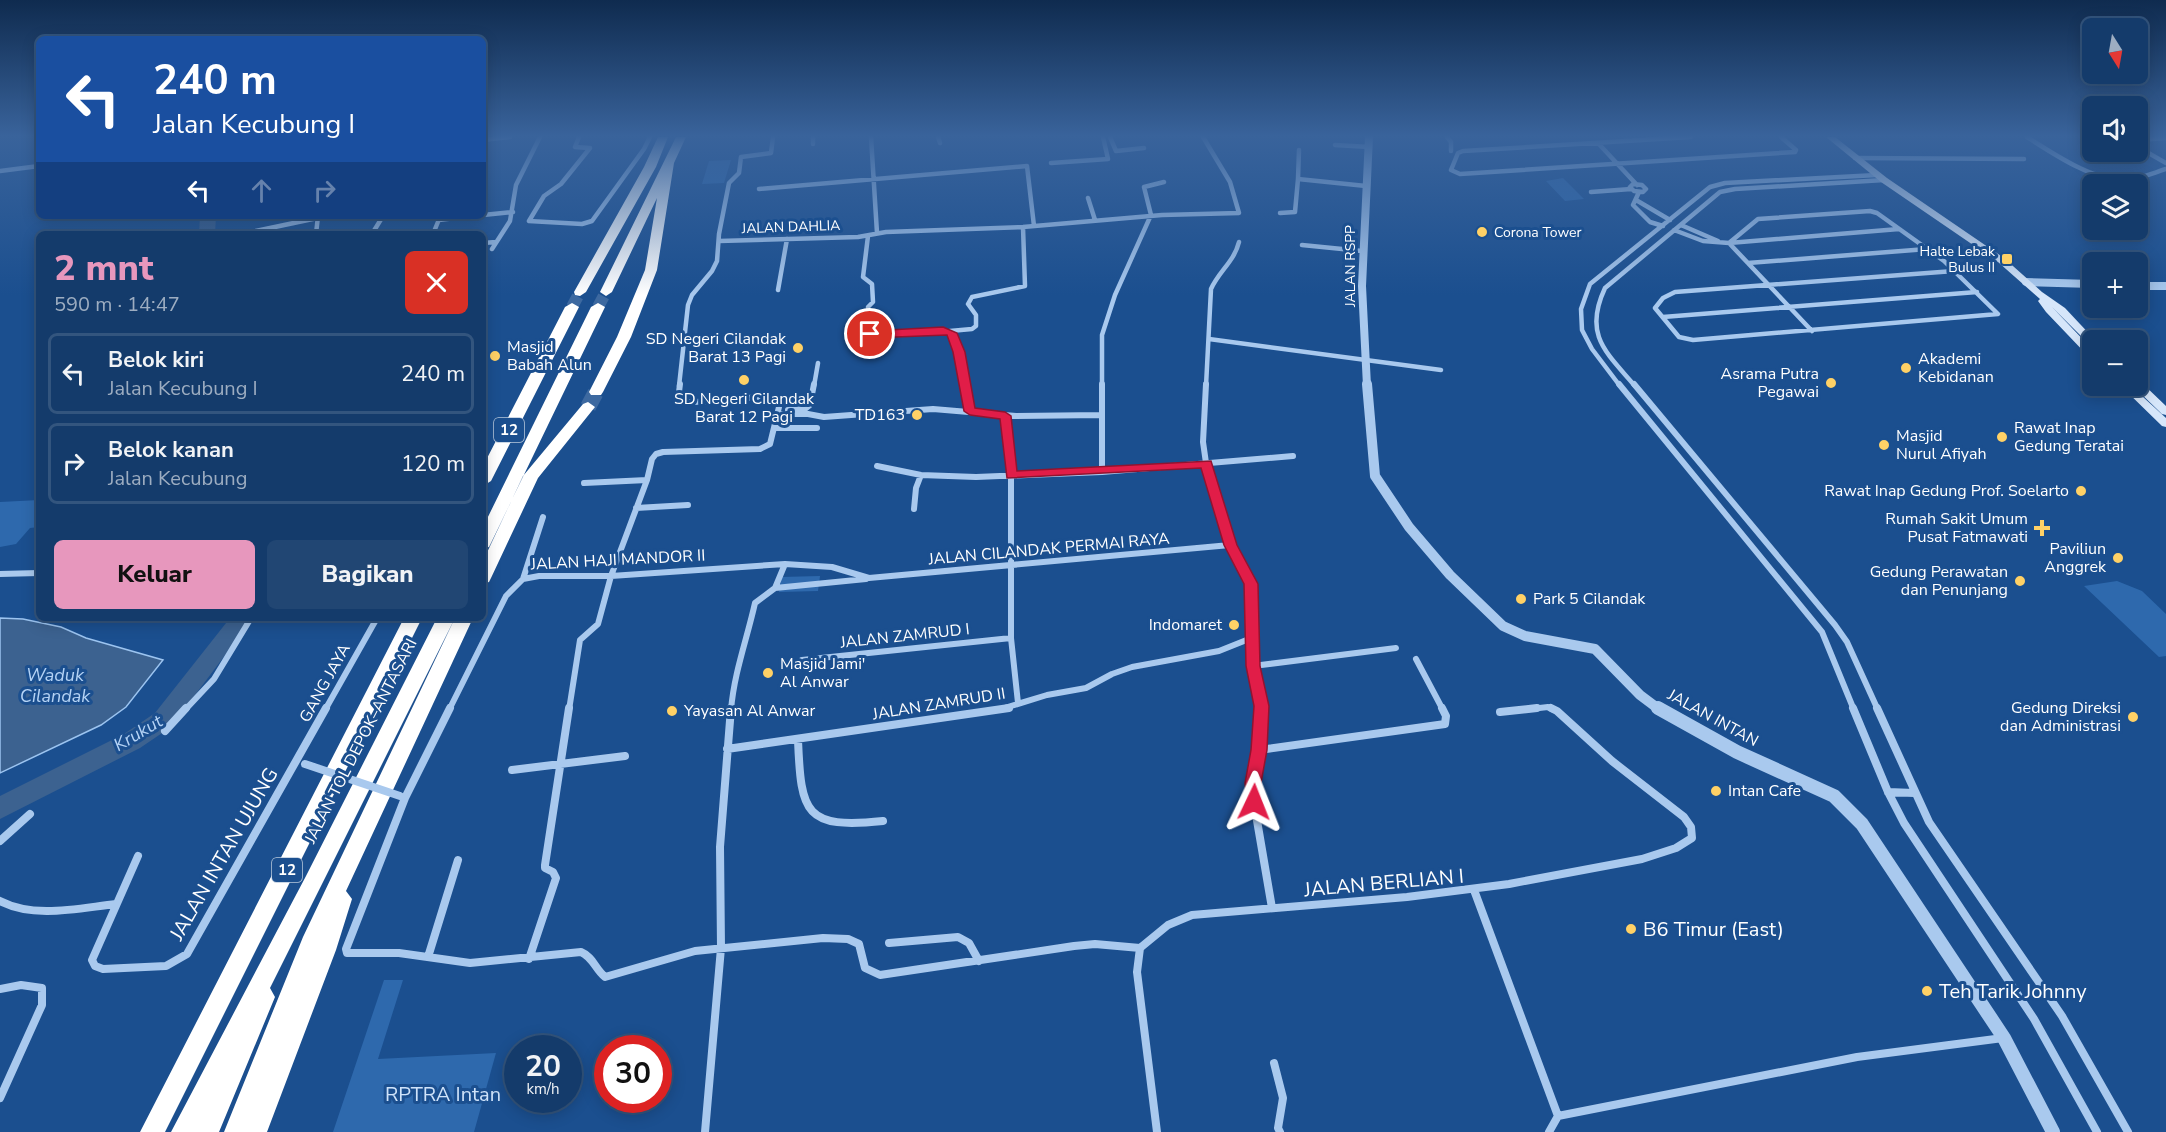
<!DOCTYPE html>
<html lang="id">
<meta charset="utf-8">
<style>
body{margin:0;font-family:"Nunito Sans",sans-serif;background:#214673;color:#f1f3f6;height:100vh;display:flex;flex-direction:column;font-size:22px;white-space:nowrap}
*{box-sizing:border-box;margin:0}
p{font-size:20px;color:#9dadc1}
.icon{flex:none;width:33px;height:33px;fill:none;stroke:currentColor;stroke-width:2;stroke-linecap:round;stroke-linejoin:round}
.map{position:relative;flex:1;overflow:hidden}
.drawer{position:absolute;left:36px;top:231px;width:450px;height:390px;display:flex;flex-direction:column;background:#143b6b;border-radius:9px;box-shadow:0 3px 15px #0003,0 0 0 2px #33557e}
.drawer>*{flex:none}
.guide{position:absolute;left:36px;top:36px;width:450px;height:183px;border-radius:9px;box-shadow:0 3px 15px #0003,0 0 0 2px #33557e;background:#1a4fa0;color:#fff;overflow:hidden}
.needle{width:39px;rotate:169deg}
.buttons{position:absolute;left:2082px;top:18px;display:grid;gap:12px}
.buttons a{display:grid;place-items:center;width:66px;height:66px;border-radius:9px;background:#143b6b;box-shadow:0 3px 15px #0003,0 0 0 2px #33557e;font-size:30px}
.speed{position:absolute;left:504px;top:1035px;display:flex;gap:12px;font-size:30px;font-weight:700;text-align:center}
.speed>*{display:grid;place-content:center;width:78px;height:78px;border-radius:50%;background:#143b6b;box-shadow:0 3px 15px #0003,0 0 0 2px #33557e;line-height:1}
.speed small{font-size:15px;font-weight:400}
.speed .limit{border:9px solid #d22;background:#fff;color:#111}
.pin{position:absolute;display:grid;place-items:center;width:51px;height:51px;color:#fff;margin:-26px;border:3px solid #fff;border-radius:50%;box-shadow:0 2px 6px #0007}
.me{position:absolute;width:66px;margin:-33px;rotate:2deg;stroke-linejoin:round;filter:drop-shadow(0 0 4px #0008)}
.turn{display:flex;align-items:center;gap:21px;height:126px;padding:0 18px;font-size:27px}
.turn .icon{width:78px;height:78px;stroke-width:2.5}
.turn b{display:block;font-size:42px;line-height:51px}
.lanes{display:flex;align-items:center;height:57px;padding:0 18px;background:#0003;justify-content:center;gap:30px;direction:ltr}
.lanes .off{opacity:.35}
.round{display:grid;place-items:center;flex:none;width:63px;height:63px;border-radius:9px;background:#214673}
.summary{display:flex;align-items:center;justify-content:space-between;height:102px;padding:0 18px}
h1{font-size:36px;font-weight:800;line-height:45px;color:#e797bd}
.action{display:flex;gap:12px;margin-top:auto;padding:12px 18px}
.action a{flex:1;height:69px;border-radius:9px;background:#e797bd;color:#111;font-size:24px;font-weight:800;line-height:69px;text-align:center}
.action a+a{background:#214673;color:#f1f3f6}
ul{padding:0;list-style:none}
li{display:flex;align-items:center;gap:18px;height:81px;margin:0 12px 9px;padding:0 6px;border:3px solid #33557e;border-radius:9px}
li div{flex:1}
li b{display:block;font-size:22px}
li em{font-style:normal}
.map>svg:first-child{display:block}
.green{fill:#2e69ad}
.water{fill:#3c6290;stroke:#9cc4f0;stroke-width:1.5}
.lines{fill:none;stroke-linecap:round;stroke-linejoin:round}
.river{fill:#3c6290;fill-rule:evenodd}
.motorway-tunnel-far1{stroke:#3d69a0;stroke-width:12;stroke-dasharray:12 6;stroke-linecap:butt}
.motorway-tunnel{stroke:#3d69a0;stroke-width:16;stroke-dasharray:16 8;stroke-linecap:butt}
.minor-far2{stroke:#a9c9ee;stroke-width:4.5}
.minor-far1{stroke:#a9c9ee;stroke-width:6}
.minor{stroke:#a9c9ee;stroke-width:8}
.tertiary-far2{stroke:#a9c9ee;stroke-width:8}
.tertiary-far1{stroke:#a9c9ee;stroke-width:10}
.tertiary{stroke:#a9c9ee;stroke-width:14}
.secondary{fill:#d6e6fa;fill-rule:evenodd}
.motorway{fill:#fff;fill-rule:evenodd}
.minor-bridge{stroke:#a9c9ee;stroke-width:8}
.route{fill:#e11d48;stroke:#92132f;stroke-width:1.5}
.poi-dot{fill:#ffd166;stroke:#1b4f8f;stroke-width:2}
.labels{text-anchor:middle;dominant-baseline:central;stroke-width:6;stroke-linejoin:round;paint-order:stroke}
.far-street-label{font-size:14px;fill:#fff;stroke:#1b4f8f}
.far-poi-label{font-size:14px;fill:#fff;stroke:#1b4f8f;text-anchor:start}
.shield{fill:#1b4f8f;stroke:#bbcadd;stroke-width:1.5}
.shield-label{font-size:15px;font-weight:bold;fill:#fff}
.poi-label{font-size:16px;fill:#fff;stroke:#1b4f8f;text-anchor:end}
.street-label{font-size:16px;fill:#fff;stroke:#1b4f8f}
.water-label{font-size:18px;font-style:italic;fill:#b5d3f5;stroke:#1b4f8f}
.near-street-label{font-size:20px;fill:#fff;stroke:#1b4f8f}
.near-poi-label{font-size:20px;fill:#fff;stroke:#1b4f8f;text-anchor:start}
.near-park-label{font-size:20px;fill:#cfe3fa;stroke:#1b4f8f}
</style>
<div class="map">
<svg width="2166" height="1132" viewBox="0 0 2166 1132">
<rect width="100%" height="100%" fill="#1b4f8f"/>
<path class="green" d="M 731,160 L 724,183 L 702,184 L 709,161 Z
M 1563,178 L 1584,199 L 1565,201 L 1546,181 Z
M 39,500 L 39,527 L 30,528 L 16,544 L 0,547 L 0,502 Z
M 820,576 L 818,591 L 779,592 L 781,577 Z
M 2117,581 L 2142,591 L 2166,614 L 2166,656 L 2159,657 L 2084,586 Z
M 384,980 L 403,980 L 378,1059 L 496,1053 L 474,1132 L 333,1132 Z"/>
<path class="water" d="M 0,618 L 23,619 L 61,627 L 86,638 L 163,660 L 126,707 L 101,725 L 0,773 Z"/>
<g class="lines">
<path class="river" d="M 200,216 L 216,216 L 215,234 L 199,234 Z
M 230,618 L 253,618 L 171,727 L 140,748 L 0,819 L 0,796 L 124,734 L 155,713 Z"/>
<path class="motorway-tunnel-far1" d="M 572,307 L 580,292
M 598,307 L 606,292"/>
<path class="motorway-tunnel" d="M 588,407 L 596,392"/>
<path class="minor-far2" d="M 579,137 L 575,147 L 590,148 L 561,184 L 544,196 L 529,221 L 582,224 L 592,221 L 644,149 L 650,137
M 813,137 L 813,144
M 871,137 L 877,233
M 938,137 L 940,143
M 1110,137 L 1116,151 L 1144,148
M 1447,137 L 1451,142 L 1451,151
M 1691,137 L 1463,151 L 1458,153 L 1451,170 L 1460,174 L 1795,152 L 1796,150 L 1781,137
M 2027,137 C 2052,153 2095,182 2125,180 C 2139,179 2153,173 2166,169
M 483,140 L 510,137
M 2138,140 L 2166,138
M 1598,143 L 1637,185
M 1335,145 L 1370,147
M 2138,147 L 2166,163
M 1299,150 L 1298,179 L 1366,186
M 1855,158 L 2024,159
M 1051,163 L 1108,159 L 1103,137
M 0,171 L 39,166
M 1633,184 L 1642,185 L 1646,189 L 1643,192 L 1634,191 L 1630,187 Z
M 759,189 L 1027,166 L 1034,226
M 1591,192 L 1631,189
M 1639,192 L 1633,205 L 1650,222 L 1663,226
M 1088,198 L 1095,220
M 1636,200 L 1670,220
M 1280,213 L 1295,212 L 1298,179
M 483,215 L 513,212
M 439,220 L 471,216
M 1681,225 L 1718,241
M 1674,230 L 1703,241 L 1729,243 L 1812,331
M 251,232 L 327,216
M 316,234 L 318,216
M 372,234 L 383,216
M 433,234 L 440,217
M 868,236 L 863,277 L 872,284 L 873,302 L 868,307 L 870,334 L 943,330 L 952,333 L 959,352 L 965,386
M 719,241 L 858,237 L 886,232 L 1023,227 L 1162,215 L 1239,213 L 1230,182 L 1203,137
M 483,243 L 496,242
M 1729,243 L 1758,219 L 1870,211 L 1877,213 L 1944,261 L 1998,314 L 1693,340 L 1679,337 L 1655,308 L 1663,298 L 1675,292 L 1954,271
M 1729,243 L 1899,229
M 1302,245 L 1362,251
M 492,249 L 510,221 L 516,185 L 540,137
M 1748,263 L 1927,249
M 778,290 L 787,239
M 1663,317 L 1977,292
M 950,331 L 972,329 L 976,326 L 976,315 L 968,304 L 972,297 L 1025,286 L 1023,227
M 1209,339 L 1441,370
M 679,386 L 688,305 L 692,295 L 712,271 L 717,261 L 719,234 L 729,183 L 739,173 L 741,157 L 771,153 L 773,137
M 814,386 L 818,363
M 1102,386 L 1102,335 L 1115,295 L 1151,215 L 1144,187 L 1164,182
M 1206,386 L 1211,289 C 1219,271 1234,262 1239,242
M 1620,386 L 1592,349 L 1582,330 L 1581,309 L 1590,284 L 1710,187 L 1725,183 L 1877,175
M 1635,386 C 1606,352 1583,335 1605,288 L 1720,192 L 1735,189 L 1884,180"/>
<path class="minor-far1" d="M 965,384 L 970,411
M 1102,384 L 1102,472
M 1206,384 L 1203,442 L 1206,463 L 1230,545 L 1251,584 L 1253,666 L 1261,710
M 1619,384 L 1822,632 L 1854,710
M 1634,384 L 1835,625 L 1847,642 L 1878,710
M 788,410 L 805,409 L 810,405 L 814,384
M 777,414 L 808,414 L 824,417 L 933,409 L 1016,416 L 1102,415
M 1006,416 L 1011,475 L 1011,638 L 1018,703
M 774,428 L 817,428
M 877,466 L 921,475 L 976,477 L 1102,472 L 1293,456
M 584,483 L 647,480
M 636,508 L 688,505
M 914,509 L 916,488 L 921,475
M 0,574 L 39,573
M 523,579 L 543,517
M 775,588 L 866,579
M 1416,659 L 1443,710
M 802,660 L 1011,638
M 1253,666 L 1396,648
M 185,710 L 214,679 L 251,618
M 325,710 L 377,618
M 449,710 L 506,596 L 523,579 L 539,576 L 611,576 L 785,564 L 832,567 L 869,578 L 1230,545
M 569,710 L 580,640 L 598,624 L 611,576 L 647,480 L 652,459 L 656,454 L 663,452 L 760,449 L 770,444 L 779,407 L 777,401 L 760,397 L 681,403 L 678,400 L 680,384
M 731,710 C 734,673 747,639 755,603 L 775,588 L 785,564
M 998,710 L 1047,695 L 1086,688 L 1112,674 L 1132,667 L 1219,651 L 1254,637
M 1522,710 L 1548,707 L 1554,710"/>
<path class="minor" d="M 450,708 L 405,798 L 346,949 L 347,953 L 399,953 L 470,963 L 581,952 C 593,957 595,969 605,977 L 695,951 L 823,938 L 848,939 L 859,944 L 865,968 L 880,975 L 1074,946 L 1095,944 L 1140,948
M 1261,708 L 1259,750 L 1253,783 L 1254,803 L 1272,908
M 1853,708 L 1888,792 L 1904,823 L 2034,1019 L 2097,1132
M 1877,708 L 1929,822 L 2062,1016 L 2128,1132
M 1500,712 L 1537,708
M 165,731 L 186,708
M 798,740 C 801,814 805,829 883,821
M 727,749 L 1009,708
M 1259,750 L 1445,724 L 1446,716 L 1442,708
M 512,770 L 625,756
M 1888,792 L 1914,793
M 0,841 L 30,814
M 138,856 L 92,960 L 95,966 L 103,969 L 166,966 L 187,954 L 326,708
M 1474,890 L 1558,1116
M 0,901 C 35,919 79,908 116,904
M 889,943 L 958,937 L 969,943 L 979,961
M 428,957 L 458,860
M 529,959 L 556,878 L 553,872 L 545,868 L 545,865 L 569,708
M 0,989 L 21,985 L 42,988 L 42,1005 L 0,1098
M 1274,1063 L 1283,1098 L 1278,1128 L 1280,1132
M 705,1132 L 721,948 L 720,847 L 731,708
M 1157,1132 L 1137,972 L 1140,948 L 1168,925 L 1192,915 L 1407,897 L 1509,884 L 1642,859 L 1676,848 L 1692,838 L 1691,827 L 1684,817 L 1612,761 L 1557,711 L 1551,708
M 1549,1132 L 1558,1116 L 1857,1057 L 2003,1038"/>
<path class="tertiary-far2" d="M 2026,282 L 2092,284
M 2138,286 L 2166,286
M 1367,386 L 1362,286 L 1369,137"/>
<path class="tertiary-far1" d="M 1367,384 L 1375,476 L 1409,527 L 1450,575 L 1503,626 L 1525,636 L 1595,649 L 1640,695 L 1660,710"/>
<path class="tertiary" d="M 1658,708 L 1737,752 L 1834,796 L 1862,824 L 2004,1038 L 2053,1132"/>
<path class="secondary" d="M 1826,137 L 1835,137 L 1887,178 L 2004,258 L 2042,292 L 2065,308 L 2095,340 L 2092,340 L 2092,345 L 2089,344 L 2052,307 L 2092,349 L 2092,357 L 2088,356 L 2046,312 L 2038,301 L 2040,299 L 1998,262 L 1881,182 Z
M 2138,382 L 2142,383 L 2166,406 L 2166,415 L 2162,414 L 2134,387 L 2133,386 L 2138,386 Z
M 2121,386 L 2131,386 L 2166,418 L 2166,427 L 2162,426 Z"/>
<path class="motorway" d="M 658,137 L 668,137 L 656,167 L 586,292 L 580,296 L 575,295 L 574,292 L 644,167 Z
M 676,137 L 686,137 L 674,163 L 657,270 L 631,337 L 603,392 L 601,395 L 591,395 L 589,392 L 617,337 L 645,270 L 657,198 L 612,292 L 606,296 L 600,292 Z
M 572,303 L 579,307 L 491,481 L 483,486 L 483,466 L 565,307 Z
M 598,303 L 605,307 L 491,543 L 489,547 L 483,549 L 483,527 L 591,307 Z
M 588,402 L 595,407 L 538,478 L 491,578 L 489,582 L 483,584 L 483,561 L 523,476 L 583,404 Z
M 404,618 L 422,618 L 165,1132 L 140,1132 Z
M 437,618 L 455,618 L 270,988 L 275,997 L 219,1132 L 171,1132 L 306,876 Z
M 455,618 L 473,618 L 346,891 L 352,899 L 336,950 L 267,1132 L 224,1132 L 303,937 Z"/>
<path class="minor-bridge" d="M 305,764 L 400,796"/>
</g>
<linearGradient id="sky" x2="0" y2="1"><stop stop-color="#0f2b4f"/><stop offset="0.46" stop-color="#39639b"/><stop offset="1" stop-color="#39639b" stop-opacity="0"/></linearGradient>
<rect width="2166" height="295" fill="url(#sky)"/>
<path class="route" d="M 943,327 L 957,333 L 965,352 L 975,408 L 1005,412 L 1011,416 L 1017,471 L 1211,461 L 1237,545 L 1258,584 L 1260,666 L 1269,706 L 1267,750 L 1261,783 L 1262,802 L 1260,807 L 1254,809 L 1248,807 L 1245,783 L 1251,750 L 1254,706 L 1246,666 L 1244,584 L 1224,545 L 1201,468 L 1007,478 L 1000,419 L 970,415 L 964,411 L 953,352 L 947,335 L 870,338 L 865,334 L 870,331 Z"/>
<g class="poi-dot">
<circle cx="1482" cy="232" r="6"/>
<rect x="2001" y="253" width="12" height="12" rx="3"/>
<circle cx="798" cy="348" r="6"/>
<circle cx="495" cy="356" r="6"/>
<circle cx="1906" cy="368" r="6"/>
<circle cx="744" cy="380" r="6"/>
<circle cx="1831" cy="383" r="6"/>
<circle cx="917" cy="415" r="6"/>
<circle cx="2002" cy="437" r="6"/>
<circle cx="1884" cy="445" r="6"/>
<circle cx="2081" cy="491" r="6"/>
<path d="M2039 519h6v6h6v6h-6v6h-6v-6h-6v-6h6z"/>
<circle cx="2118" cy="558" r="6"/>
<circle cx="2020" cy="581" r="6"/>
<circle cx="1521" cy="599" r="6"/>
<circle cx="1234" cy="625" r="6"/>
<circle cx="768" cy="673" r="6"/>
<circle cx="672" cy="711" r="6"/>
<circle cx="2133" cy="717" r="6"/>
<circle cx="1716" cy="791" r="6"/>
<circle cx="1631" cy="929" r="6"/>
<circle cx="1927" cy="991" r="6"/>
</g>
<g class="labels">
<g class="far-street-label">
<text transform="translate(791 227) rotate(-2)">JALAN DAHLIA</text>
<text transform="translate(1350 266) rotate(-90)">JALAN RSPP</text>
</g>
<g class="far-poi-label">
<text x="1494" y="232">Corona Tower</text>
<text x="1995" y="251" text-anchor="end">Halte Lebak<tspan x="1995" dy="16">Bulus II</tspan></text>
</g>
<g class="shield">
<rect x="494" y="418" width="30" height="24" rx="4.5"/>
<rect x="272" y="858" width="30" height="24" rx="4.5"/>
</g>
<g class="shield-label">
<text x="509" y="430">12</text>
<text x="287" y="870">12</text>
</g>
<g class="poi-label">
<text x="786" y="339">SD Negeri Cilandak<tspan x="786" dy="18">Barat 13 Pagi</tspan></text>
<text x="507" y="347" text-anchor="start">Masjid<tspan x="507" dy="18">Babah Alun</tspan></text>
<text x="1918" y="359" text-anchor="start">Akademi<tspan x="1918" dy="18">Kebidanan</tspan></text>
<text x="1819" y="374">Asrama Putra<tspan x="1819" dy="18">Pegawai</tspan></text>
<text x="744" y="399" text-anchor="middle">SD Negeri Cilandak<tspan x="744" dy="18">Barat 12 Pagi</tspan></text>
<text x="905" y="415">TD163</text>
<text x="2014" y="428" text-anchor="start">Rawat Inap<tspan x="2014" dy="18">Gedung Teratai</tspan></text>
<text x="1896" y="436" text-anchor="start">Masjid<tspan x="1896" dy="18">Nurul Afiyah</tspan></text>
<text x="2069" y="491">Rawat Inap Gedung Prof. Soelarto</text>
<text x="2028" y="519">Rumah Sakit Umum<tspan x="2028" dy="18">Pusat Fatmawati</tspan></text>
<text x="2106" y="549">Paviliun<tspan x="2106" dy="18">Anggrek</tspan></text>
<text x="2008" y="572">Gedung Perawatan<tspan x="2008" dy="18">dan Penunjang</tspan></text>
<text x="1533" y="599" text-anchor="start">Park 5 Cilandak</text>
<text x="1222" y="625">Indomaret</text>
<text x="780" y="664" text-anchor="start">Masjid Jami'<tspan x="780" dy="18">Al Anwar</tspan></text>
<text x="2121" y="708">Gedung Direksi<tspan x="2121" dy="18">dan Administrasi</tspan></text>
<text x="684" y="711" text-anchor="start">Yayasan Al Anwar</text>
<text x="1728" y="791" text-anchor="start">Intan Cafe</text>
</g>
<g class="street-label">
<text transform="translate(1049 549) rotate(-5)">JALAN CILANDAK PERMAI RAYA</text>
<text transform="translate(618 560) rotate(-3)">JALAN HAJI MANDOR II</text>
<text transform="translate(905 636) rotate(-6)">JALAN ZAMRUD I</text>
<text transform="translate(325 683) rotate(-61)">GANG JAYA</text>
<text transform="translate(939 704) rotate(-9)">JALAN ZAMRUD II</text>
<text transform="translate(1713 718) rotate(29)">JALAN INTAN</text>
<text transform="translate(361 741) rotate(-63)">JALAN TOL DEPOK–ANTASARI</text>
</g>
<g class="water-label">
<text x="55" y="675">Waduk<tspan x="55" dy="21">Cilandak</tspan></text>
<text transform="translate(138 733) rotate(-31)">Krukut</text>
</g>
<g class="near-street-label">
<text transform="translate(224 854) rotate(-60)">JALAN INTAN UJUNG</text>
<text transform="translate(1384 883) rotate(-5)">JALAN BERLIAN I</text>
</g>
<g class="near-poi-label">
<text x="1643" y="929">B6 Timur (East)</text>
<text x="1939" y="991">Teh Tarik Johnny</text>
</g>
<g class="near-park-label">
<text x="443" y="1094">RPTRA Intan</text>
</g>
</g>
</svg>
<div class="buttons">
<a><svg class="needle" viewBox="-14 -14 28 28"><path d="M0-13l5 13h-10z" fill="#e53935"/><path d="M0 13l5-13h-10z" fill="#9dadc1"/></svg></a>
<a><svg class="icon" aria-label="sound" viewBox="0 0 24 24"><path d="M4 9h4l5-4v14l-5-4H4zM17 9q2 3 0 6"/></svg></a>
<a><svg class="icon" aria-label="layers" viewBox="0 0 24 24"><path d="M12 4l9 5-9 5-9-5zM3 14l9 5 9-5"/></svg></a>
<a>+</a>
<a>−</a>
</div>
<div class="speed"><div>20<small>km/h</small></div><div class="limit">30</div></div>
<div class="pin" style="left:870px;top:334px;background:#d93025"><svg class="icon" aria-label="arrive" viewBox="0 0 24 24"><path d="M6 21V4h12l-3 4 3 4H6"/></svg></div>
<svg class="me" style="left:1254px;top:802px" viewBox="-20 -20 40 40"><path d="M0-17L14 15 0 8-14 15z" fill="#e11d48" stroke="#fff" stroke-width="4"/></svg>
<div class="guide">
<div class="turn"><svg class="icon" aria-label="left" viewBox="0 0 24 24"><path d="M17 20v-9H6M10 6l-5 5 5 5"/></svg><div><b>240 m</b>Jalan Kecubung I</div></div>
<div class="lanes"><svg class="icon" aria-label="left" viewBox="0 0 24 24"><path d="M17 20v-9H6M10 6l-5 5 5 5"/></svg><svg class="icon off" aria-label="ahead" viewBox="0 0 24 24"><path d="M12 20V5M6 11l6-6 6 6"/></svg><svg class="icon off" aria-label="right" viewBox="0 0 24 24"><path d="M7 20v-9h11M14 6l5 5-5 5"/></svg></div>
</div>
<section class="drawer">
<div class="summary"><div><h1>2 mnt</h1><p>590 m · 14:47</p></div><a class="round" style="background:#d93025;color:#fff"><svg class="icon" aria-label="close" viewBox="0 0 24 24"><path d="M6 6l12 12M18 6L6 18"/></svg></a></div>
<ul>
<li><svg class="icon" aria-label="left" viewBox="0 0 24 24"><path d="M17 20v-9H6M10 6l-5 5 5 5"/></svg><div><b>Belok kiri</b><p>Jalan Kecubung I</p></div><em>240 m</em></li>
<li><svg class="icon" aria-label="right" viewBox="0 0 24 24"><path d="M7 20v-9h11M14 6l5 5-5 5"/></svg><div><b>Belok kanan</b><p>Jalan Kecubung</p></div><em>120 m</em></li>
</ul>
<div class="action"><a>Keluar</a><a>Bagikan</a></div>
</section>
</div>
